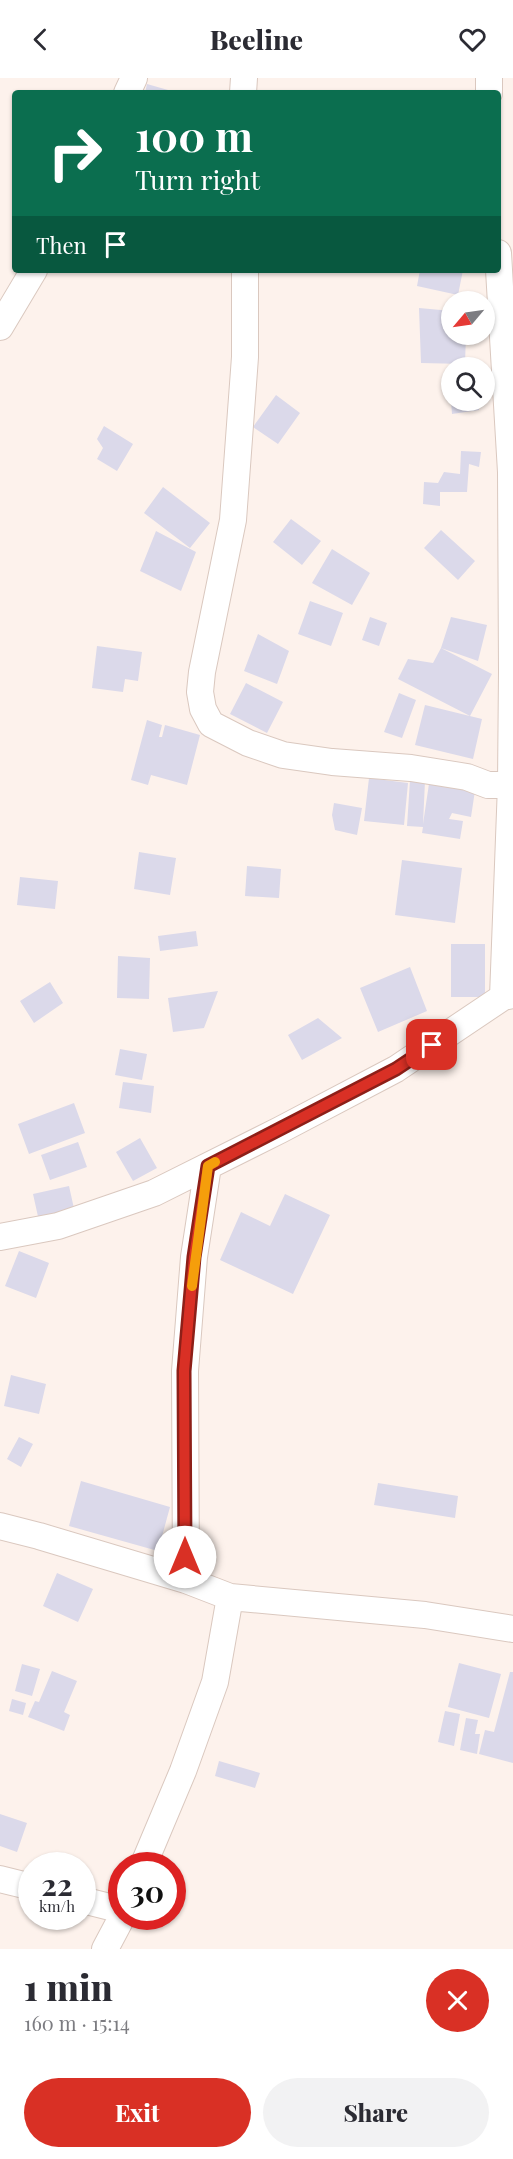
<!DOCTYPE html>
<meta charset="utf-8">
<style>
body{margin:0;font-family:"Playfair Display",serif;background:#f2f2f3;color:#2b2b33;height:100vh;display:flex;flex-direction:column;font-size:22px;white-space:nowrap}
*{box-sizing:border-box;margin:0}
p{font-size:20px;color:#7c7c81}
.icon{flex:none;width:33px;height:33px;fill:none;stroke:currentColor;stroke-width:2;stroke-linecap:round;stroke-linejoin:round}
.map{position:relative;height:1871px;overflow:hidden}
.details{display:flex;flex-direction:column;background:#fff;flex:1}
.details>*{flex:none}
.guide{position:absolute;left:12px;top:12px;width:489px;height:183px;border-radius:6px;box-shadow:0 2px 4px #0004;background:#0b6e4f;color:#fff;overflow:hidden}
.needle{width:39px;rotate:241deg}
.buttons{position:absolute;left:441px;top:213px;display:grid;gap:12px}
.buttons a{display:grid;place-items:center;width:54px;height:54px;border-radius:50%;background:#fff;box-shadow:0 2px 4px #0004;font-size:30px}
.speed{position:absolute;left:18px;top:1774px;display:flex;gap:12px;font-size:30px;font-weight:700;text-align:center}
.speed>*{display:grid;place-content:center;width:78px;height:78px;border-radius:50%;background:#fff;box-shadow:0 2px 4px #0004;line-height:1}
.speed small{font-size:15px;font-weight:400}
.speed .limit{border:9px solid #d22;background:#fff;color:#111}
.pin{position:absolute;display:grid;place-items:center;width:51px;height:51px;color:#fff;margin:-26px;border-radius:12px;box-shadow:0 3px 9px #0006}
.me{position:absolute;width:66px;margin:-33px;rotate:0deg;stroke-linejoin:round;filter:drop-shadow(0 0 4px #0008)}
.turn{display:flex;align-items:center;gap:21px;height:126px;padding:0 24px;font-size:27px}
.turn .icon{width:78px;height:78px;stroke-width:2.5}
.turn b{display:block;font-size:42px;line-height:51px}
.then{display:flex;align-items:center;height:57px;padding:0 24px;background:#0003;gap:12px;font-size:22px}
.round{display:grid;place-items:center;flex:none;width:63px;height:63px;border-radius:32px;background:#f2f2f3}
.head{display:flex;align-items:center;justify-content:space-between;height:102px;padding:0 24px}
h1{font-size:36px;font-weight:800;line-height:45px}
.primary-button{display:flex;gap:12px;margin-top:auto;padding:12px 24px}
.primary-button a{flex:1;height:69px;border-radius:36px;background:#d93025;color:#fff;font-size:24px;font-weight:800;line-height:69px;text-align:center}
.primary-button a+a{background:#f2f2f3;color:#2b2b33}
header{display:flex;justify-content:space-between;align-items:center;height:78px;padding:0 24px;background:#fff;font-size:27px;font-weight:800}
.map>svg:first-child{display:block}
.building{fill:#dbd9ea}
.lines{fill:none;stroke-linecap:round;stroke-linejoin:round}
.street-casing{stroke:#dac8bf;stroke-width:28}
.street{stroke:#fff;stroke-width:26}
.route-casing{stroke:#8d1f18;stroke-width:15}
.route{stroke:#d93025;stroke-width:10}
.slow{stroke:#f59e0b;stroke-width:10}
</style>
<header><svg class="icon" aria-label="back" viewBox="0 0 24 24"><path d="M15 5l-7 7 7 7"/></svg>Beeline<svg class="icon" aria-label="heart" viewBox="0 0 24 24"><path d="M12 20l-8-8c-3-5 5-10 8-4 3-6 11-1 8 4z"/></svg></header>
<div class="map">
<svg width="513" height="1871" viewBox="0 0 513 1871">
<rect width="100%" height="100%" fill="#fdf2ec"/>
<path class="building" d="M 147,6 L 175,14 L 175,15 L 145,15 Z
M 420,192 L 463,192 L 458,217 L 417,208 Z
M 419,230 L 452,233 L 452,256 L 466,256 L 465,286 L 421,285 Z
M 276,317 L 300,335 L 278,366 L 253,349 Z
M 451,322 L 478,322 L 479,332 L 452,336 Z
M 104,348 L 133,366 L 117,393 L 97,381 L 103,370 L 97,361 Z
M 461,373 L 481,374 L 479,389 L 469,386 L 467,414 L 440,414 L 440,428 L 423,426 L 424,404 L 438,405 L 444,394 L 460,396 Z
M 163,409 L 210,445 L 190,470 L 144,435 Z
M 291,441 L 321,463 L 302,487 L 273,464 Z
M 441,452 L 475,483 L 458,502 L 424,470 Z
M 156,453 L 196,474 L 181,513 L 140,493 Z
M 332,471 L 370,495 L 352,527 L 312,505 Z
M 310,523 L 343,535 L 331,568 L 298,556 Z
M 370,539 L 387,545 L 379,568 L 362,562 Z
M 451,539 L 487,547 L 478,583 L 441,570 Z
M 258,556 L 289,573 L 277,606 L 244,593 Z
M 97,568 L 142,574 L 138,603 L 125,601 L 123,614 L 92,610 Z
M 441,570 L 492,596 L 470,638 L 398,601 L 408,581 L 433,585 Z
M 246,605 L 283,624 L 267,655 L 230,636 Z
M 399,615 L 416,622 L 402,660 L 384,654 Z
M 425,627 L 482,641 L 473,681 L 415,667 Z
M 147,642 L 162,647 L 159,659 L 162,659 L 165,647 L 200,657 L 187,707 L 151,697 L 148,707 L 131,702 Z
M 430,699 L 476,706 L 471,739 L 452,735 L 449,741 L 463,743 L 460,761 L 422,755 L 423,749 L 407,748 L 410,702 L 425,703 L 423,746 Z
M 369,700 L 408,705 L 404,747 L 364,743 Z
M 334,725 L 362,730 L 357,757 L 335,752 L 332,737 Z
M 139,774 L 176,780 L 170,817 L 134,811 Z
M 402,782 L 462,790 L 455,845 L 395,837 Z
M 247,788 L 281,791 L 279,820 L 245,818 Z
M 20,799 L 58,803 L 55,831 L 17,827 Z
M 196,853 L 198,868 L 160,873 L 158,858 Z
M 451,866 L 485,866 L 485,919 L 451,919 Z
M 118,878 L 150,880 L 149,921 L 117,920 Z
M 410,889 L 427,933 L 378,954 L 360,910 Z
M 50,904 L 63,925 L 34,945 L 20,923 Z
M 218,913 L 204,950 L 173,954 L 168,920 Z
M 318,940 L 342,960 L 302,982 L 288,957 Z
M 120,971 L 147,976 L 142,1002 L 115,997 Z
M 123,1004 L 154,1008 L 151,1035 L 119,1030 Z
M 74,1025 L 85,1055 L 29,1076 L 18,1046 Z
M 140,1060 L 157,1090 L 133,1103 L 116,1074 Z
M 78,1064 L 87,1089 L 50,1102 L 41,1077 Z
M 69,1108 L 75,1135 L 39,1143 L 33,1116 Z
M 285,1116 L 330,1137 L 293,1216 L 220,1182 L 241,1134 L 270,1148 Z
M 19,1173 L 49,1185 L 36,1220 L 5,1208 Z
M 11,1297 L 46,1306 L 39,1336 L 4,1328 Z
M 19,1359 L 33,1366 L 21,1389 L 7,1381 Z
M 81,1403 L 170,1429 L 158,1473 L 69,1448 Z
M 378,1405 L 458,1418 L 455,1440 L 374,1427 Z
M 57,1495 L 93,1511 L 78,1544 L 43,1528 Z
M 459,1585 L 501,1596 L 489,1640 L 448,1629 Z
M 22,1586 L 40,1591 L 32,1618 L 15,1613 Z
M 52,1593 L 77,1603 L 64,1634 L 70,1637 L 64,1653 L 28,1639 L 35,1623 L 39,1624 Z
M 510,1594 L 513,1594 L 513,1685 L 479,1676 L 485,1652 L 494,1654 Z
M 12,1621 L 26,1625 L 23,1637 L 9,1633 Z
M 445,1633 L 460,1636 L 454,1668 L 438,1664 Z
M 466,1640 L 478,1642 L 475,1656 L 480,1656 L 477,1676 L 460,1672 Z
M 219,1683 L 260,1695 L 255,1710 L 215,1698 Z
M 0,1736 L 27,1745 L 17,1774 L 0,1768 Z"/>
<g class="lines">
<g class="street-casing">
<path id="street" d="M 489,0 L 489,15
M 127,15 L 134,0
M 243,15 L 244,0
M 498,175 L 511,394 L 512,593 L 511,707 L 503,919
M 245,192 L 245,279 L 233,442 L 202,594 L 200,614 L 203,631 L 211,646 L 248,665 L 283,677 L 332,684 L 411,690 L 467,699 L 488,707 L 511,707
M 0,249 L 34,192
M 0,1159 L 58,1148 L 154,1115 L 280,1052 L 396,991 L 503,919 L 513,917
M 0,1448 L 39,1458 L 186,1502 L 230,1519 L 425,1537 L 513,1551
M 186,1502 L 185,1293 L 194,1179 L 208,1088
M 143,1788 L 183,1693 L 215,1604 L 230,1519
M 0,1801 L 32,1809
M 82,1822 L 122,1832
M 105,1871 L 122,1839"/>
</g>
<use href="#street" class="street"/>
</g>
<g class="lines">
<g class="route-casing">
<path id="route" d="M 185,1479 L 184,1293 L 194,1179 L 208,1088 L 396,991 L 432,967"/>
</g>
<use href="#route" class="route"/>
<path class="slow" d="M 192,1208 L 208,1088 L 215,1084"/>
</g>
</svg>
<div class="buttons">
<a><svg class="needle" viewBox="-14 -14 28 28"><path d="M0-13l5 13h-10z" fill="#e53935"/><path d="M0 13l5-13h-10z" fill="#7c7c81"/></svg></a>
<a><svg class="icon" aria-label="search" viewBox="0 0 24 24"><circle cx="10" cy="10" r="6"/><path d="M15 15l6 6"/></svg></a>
</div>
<div class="speed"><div>22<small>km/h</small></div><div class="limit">30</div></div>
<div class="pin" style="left:432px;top:967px;background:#d93025"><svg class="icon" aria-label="arrive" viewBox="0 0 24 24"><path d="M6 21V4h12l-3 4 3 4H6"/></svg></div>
<svg class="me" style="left:185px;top:1479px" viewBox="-20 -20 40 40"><circle r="19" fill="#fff"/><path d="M0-13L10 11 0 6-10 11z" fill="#d93025"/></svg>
<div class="guide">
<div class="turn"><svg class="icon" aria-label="right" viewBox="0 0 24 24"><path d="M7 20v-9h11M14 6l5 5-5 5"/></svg><div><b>100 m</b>Turn right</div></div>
<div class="then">Then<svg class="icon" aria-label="arrive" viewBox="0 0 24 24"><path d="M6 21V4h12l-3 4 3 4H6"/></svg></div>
</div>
</div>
<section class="details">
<div class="head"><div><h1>1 min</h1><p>160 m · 15:14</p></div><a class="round" style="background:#d93025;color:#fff"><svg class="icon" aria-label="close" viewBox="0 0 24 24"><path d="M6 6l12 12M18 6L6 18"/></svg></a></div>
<div class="primary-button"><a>Exit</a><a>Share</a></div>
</section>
